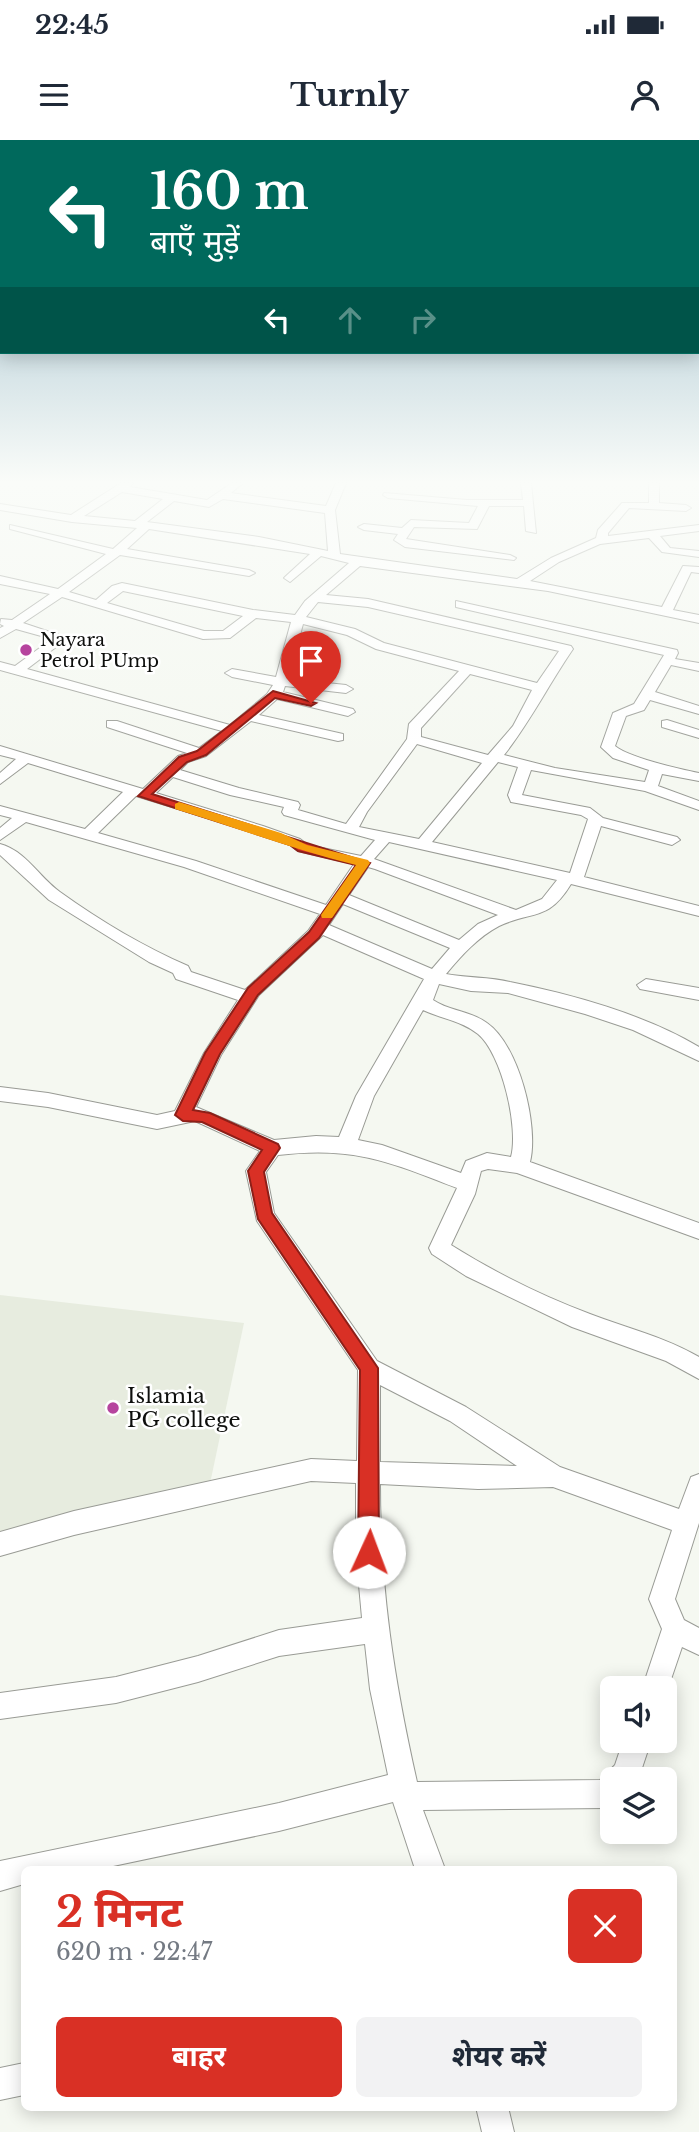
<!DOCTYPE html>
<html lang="hi">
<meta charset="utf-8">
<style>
body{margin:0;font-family:"Libre Baskerville","Noto Sans Devanagari",serif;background:#f2f2f3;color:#1f2937;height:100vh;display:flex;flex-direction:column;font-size:26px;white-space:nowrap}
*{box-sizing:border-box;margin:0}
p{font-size:23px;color:#747a83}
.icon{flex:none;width:38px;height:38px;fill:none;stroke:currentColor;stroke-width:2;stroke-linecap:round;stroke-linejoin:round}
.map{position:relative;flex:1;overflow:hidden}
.panel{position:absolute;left:21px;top:1726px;width:656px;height:245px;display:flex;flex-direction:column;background:#fff;border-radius:10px;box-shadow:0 4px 18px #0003}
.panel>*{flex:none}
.banner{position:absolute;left:0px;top:0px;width:700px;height:214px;box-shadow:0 4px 18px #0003;background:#00695c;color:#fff;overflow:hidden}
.fabs{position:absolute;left:600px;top:1536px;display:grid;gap:14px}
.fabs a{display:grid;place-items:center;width:77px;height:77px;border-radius:10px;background:#fff;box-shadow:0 4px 18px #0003;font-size:35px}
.pin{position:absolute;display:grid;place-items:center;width:60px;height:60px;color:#fff;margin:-72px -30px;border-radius:50% 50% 50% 0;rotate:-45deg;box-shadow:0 0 7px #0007}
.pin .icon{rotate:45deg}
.me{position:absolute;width:77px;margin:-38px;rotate:2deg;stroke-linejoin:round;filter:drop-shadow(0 0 5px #0008)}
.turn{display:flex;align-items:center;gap:24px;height:147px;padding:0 35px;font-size:32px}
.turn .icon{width:91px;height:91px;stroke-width:2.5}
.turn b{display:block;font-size:49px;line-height:60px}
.lanes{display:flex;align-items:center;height:66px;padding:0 35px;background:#0003;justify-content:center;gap:35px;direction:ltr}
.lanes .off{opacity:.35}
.round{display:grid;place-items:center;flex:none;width:74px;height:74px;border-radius:10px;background:#f2f2f3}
.headline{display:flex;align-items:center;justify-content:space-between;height:119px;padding:0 35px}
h1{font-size:42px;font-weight:700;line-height:52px;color:#d93025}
.action{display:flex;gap:14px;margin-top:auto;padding:14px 35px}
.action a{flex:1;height:80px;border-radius:10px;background:#d93025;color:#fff;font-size:28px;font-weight:700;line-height:80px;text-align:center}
.action a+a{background:#f2f2f3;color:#1f2937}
.status{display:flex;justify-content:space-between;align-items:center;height:49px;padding:0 35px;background:#fff;direction:ltr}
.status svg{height:19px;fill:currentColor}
header{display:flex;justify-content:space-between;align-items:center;height:91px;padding:0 35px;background:#fff;font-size:32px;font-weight:700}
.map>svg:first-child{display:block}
.built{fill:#e7ecdf}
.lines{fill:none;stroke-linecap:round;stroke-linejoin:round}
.street-casing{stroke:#999b95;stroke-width:2}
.street{fill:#fff;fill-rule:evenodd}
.route{fill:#d93025;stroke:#8d1f18;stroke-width:2}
.slow{fill:#f59e0b}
.poi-dot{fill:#b6449e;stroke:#fff;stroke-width:2.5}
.labels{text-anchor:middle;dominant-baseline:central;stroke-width:5;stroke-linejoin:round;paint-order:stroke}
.far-poi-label{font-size:18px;fill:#0e0f0d;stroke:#fff;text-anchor:start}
.poi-label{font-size:21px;fill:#0e0f0d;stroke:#fff;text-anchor:start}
</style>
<div class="status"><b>22:45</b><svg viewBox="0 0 49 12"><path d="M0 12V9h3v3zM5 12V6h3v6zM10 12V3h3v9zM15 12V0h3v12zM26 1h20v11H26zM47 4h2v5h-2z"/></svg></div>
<header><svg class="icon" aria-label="menu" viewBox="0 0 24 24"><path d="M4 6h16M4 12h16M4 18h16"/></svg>Turnly<svg class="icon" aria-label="person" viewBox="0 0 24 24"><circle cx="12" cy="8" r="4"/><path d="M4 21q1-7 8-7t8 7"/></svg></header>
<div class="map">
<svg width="699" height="1992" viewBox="0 0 699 1992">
<rect width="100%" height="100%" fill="#f5f8f1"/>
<path class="built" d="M 0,1155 L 244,1183 L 208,1353 L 0,1394 Z"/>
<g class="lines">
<g class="street-casing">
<path id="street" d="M 121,343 L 133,343 L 130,347 L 207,360 L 232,343 L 243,343 L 231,353 L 326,366 L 336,343 L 346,343 L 335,370 L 340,414 L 517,439 L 551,418 L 596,398 L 598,390 L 622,363 L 649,363 L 649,343 L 659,343 L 659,363 L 686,365 L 691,368 L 686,371 L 629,368 L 608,393 L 608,396 L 699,385 L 699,391 L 660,396 L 670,408 L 699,411 L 699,417 L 662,412 L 649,398 L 600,404 L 559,422 L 530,441 L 662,467 L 683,426 L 699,427 L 699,433 L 691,432 L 673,470 L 699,475 L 699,483 L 548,451 L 360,426 L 326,455 L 368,459 L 571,506 L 573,509 C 549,544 530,582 504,615 L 555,628 L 645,642 L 649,630 L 613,618 L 601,607 L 613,573 L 634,564 L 664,515 L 456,467 L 456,461 L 677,510 L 678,513 L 675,519 L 699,523 L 699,531 L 671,525 L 655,552 L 699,566 L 699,574 L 650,560 L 644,570 L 626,576 L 615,606 C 630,618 679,629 699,633 L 699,641 L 662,634 L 658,646 L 699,661 L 699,670 L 645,651 L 531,630 L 522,655 L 590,668 L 603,678 L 677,697 L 680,700 L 672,705 L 601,686 L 584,737 L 699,766 L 699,776 L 571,744 C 548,782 533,770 499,786 C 478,797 461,816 446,834 C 468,838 489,837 510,842 C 571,854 646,875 699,907 L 699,921 L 633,890 L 585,874 L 508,853 L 471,851 L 439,844 L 433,860 C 449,871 471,871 487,883 C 519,905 539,986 530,1022 L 699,1083 L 699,1099 L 517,1033 L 488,1029 L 481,1031 L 475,1054 L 451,1105 C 494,1132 542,1156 590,1174 C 626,1188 665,1197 699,1217 L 699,1239 L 666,1221 L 572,1187 L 466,1136 L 432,1114 L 429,1108 L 457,1048 C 388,1021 353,1006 278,1015 L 266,1032 L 274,1073 L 377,1221 L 466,1267 L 560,1327 L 679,1369 L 691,1337 L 699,1334 L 699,1383 L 675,1459 L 684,1480 L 699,1488 L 699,1515 L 682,1507 L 665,1557 L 665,1549 L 642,1549 L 662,1489 L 649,1459 L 672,1390 L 553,1347 L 478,1349 L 380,1344 C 380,1449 394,1540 417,1642 L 600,1640 L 615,1625 L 623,1601 L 651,1601 L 638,1640 L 612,1640 L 612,1665 L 606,1668 L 423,1670 L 445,1729 L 415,1729 L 393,1662 L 279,1691 L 99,1729 L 24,1729 L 24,1744 L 0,1751 L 0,1721 L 279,1663 L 388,1635 L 370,1549 L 365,1504 L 279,1516 L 198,1542 L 116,1563 L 0,1579 L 0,1553 L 116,1537 L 198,1516 L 279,1490 L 362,1478 L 356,1412 L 356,1343 L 311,1341 L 74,1395 L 0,1416 L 0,1392 L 74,1371 L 311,1319 L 357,1321 L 358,1230 L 257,1081 L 246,1031 L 260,1011 L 195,981 L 157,989 L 48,967 L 0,961 L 0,947 L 48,953 L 157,975 L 175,971 L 204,913 L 238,860 L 176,839 L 173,833 L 149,822 L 49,760 L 0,715 L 0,704 C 26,711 39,737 60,752 C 99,780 144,807 188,826 L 191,832 L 245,850 L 308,791 L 320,774 L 184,727 L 26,682 L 0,700 L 0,688 L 12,678 L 0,675 L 0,666 L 85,689 L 123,652 L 28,623 L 0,644 L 0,633 L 16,619 L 0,615 L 0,606 L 143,649 L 178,616 L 187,613 L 107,587 L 107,581 L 117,581 L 199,608 L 222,591 L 0,530 L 0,522 L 15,526 L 52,499 L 16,489 L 0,498 L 0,488 L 4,486 L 0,484 L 1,479 L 12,480 L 50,454 L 0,444 L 0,436 L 58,449 L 106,414 L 10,389 L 10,385 L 113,409 L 137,388 L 72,382 L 0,370 L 0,364 L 71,375 ZM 122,352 L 163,359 L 135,381 L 84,376 ZM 223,359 L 325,373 L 328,411 L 259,397 L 147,382 L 174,361 L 209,367 ZM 149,389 L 310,414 L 286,436 L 284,438 L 290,442 L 321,416 L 349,423 L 305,461 L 295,475 L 253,470 L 122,443 L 112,446 L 96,460 L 69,452 L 120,415 L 249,436 L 255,433 L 249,430 L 127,409 ZM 123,451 L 243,476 L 223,491 L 204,491 L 107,463 ZM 62,457 L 203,499 L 230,498 L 256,478 L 291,482 L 276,537 L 232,529 L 225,533 L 232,537 L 273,545 L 267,554 L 230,585 L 27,529 L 68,498 L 23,483 ZM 318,462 L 368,467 L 559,511 L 537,543 L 384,503 L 355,489 L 306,477 ZM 303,484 L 347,495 L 376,509 L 459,531 L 409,584 L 407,599 L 346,684 L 298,670 L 300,665 L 298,662 L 239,648 L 180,630 L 188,622 L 206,616 L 251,581 L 338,601 L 343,600 L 343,594 L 259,575 L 277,559 L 348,576 L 355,572 L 353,569 L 283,552 L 285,546 L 346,553 L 353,549 L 346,545 L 288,539 ZM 470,534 L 532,550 L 513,586 L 488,615 L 421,597 L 421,588 ZM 417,604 L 482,623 L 419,699 L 359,687 L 367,672 ZM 498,622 L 518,627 L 508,655 L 511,662 L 581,675 L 588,679 L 570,733 L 432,702 ZM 173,637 L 230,655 L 284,667 L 282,672 L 284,675 L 375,700 L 361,716 L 308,705 L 300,699 L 263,686 L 156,653 ZM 136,656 L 253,692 L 290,705 L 298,711 L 354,724 L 326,765 L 196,721 L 98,693 ZM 389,702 L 557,740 L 542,759 L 516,770 L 374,719 ZM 368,727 L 375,729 L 498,775 L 478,784 L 459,800 L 349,755 ZM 343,764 L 450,808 L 432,829 L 329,785 ZM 323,795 L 424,839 L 356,956 L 339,997 L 316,996 L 274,1000 L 196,967 L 221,915 L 259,855 ZM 423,870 C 442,879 462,881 478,894 C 502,914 519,988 511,1017 L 487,1013 L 466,1021 L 461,1033 L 382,1005 L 358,1000 L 374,956 ZM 380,1245 L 450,1281 L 517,1326 L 380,1322 Z
M 521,343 L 531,343 L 536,393 L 526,391 L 524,366 L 489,366 L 477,389 L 414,387 L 406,399 L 510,415 L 516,418 L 514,420 L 405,407 L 394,400 L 398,394 L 364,390 L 358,387 L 364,384 L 402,388 L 411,380 L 469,383 L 478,366 L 388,358 L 383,355 L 384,353 L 467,360 L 523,360 Z
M 667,580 L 699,590 L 699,598 L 662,587 L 662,581 Z
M 646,839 L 699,848 L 699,860 L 640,849 L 637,845 Z
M 24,1923 L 24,1955 L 0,1960 L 0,1928 Z
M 476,1967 L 508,1967 L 514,1992 L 482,1992 Z"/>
</g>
<use href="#street" class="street"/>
</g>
<linearGradient id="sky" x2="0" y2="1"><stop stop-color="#8bb2c3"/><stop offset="0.55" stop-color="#fafcf9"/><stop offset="1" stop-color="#fafcf9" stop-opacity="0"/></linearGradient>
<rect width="699" height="622" fill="url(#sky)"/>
<path class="route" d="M 273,551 L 316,563 L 311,566 L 275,558 L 206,615 L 187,622 L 152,654 L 370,723 L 319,798 L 258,855 L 220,914 L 193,970 L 210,973 L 278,1004 L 280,1008 L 264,1032 L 272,1073 L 378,1228 L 379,1412 L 376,1419 L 369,1422 L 361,1419 L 358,1412 L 360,1230 L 258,1079 L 248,1031 L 262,1010 L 202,982 L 183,981 L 175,975 L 205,913 L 248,848 L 309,792 L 356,725 L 298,711 L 290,705 L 138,656 L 179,617 L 197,611 Z"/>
<path class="slow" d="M 179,662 L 281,693 L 307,705 L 368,720 L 370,723 L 332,778 L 322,778 L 321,775 L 356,725 C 294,710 235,687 175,669 L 175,664 Z"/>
<g class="poi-dot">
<circle cx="26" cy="510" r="7"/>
<circle cx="113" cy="1268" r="7"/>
</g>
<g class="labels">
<g class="far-poi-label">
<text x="40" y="500">Nayara<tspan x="40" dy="21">Petrol PUmp</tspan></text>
</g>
<g class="poi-label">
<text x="127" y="1256">Islamia<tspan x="127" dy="24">PG college</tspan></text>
</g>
</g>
</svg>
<div class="fabs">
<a><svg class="icon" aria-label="sound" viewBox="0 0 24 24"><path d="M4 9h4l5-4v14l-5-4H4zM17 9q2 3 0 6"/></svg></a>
<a><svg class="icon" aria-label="layers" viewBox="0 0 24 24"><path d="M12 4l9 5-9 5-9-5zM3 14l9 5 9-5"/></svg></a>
</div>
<div class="pin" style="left:311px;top:563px;background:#d93025"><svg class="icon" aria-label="arrive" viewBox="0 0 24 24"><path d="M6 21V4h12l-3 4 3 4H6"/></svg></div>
<svg class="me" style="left:369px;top:1412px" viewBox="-20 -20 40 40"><circle r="19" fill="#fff"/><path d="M0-13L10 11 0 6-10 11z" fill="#d93025"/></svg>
<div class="banner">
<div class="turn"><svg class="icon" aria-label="left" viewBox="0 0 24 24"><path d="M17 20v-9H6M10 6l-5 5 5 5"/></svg><div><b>160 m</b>बाएँ मुड़ें</div></div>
<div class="lanes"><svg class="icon" aria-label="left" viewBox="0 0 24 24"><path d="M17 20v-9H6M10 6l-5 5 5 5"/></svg><svg class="icon off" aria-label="ahead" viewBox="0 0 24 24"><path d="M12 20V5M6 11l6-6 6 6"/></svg><svg class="icon off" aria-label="right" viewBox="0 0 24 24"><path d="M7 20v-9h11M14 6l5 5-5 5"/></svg></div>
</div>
<section class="panel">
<div class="headline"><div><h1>2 मिनट</h1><p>620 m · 22:47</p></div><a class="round" style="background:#d93025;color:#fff"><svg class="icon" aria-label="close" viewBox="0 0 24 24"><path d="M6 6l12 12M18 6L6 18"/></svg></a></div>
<div class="action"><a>बाहर</a><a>शेयर करें</a></div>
</section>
</div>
